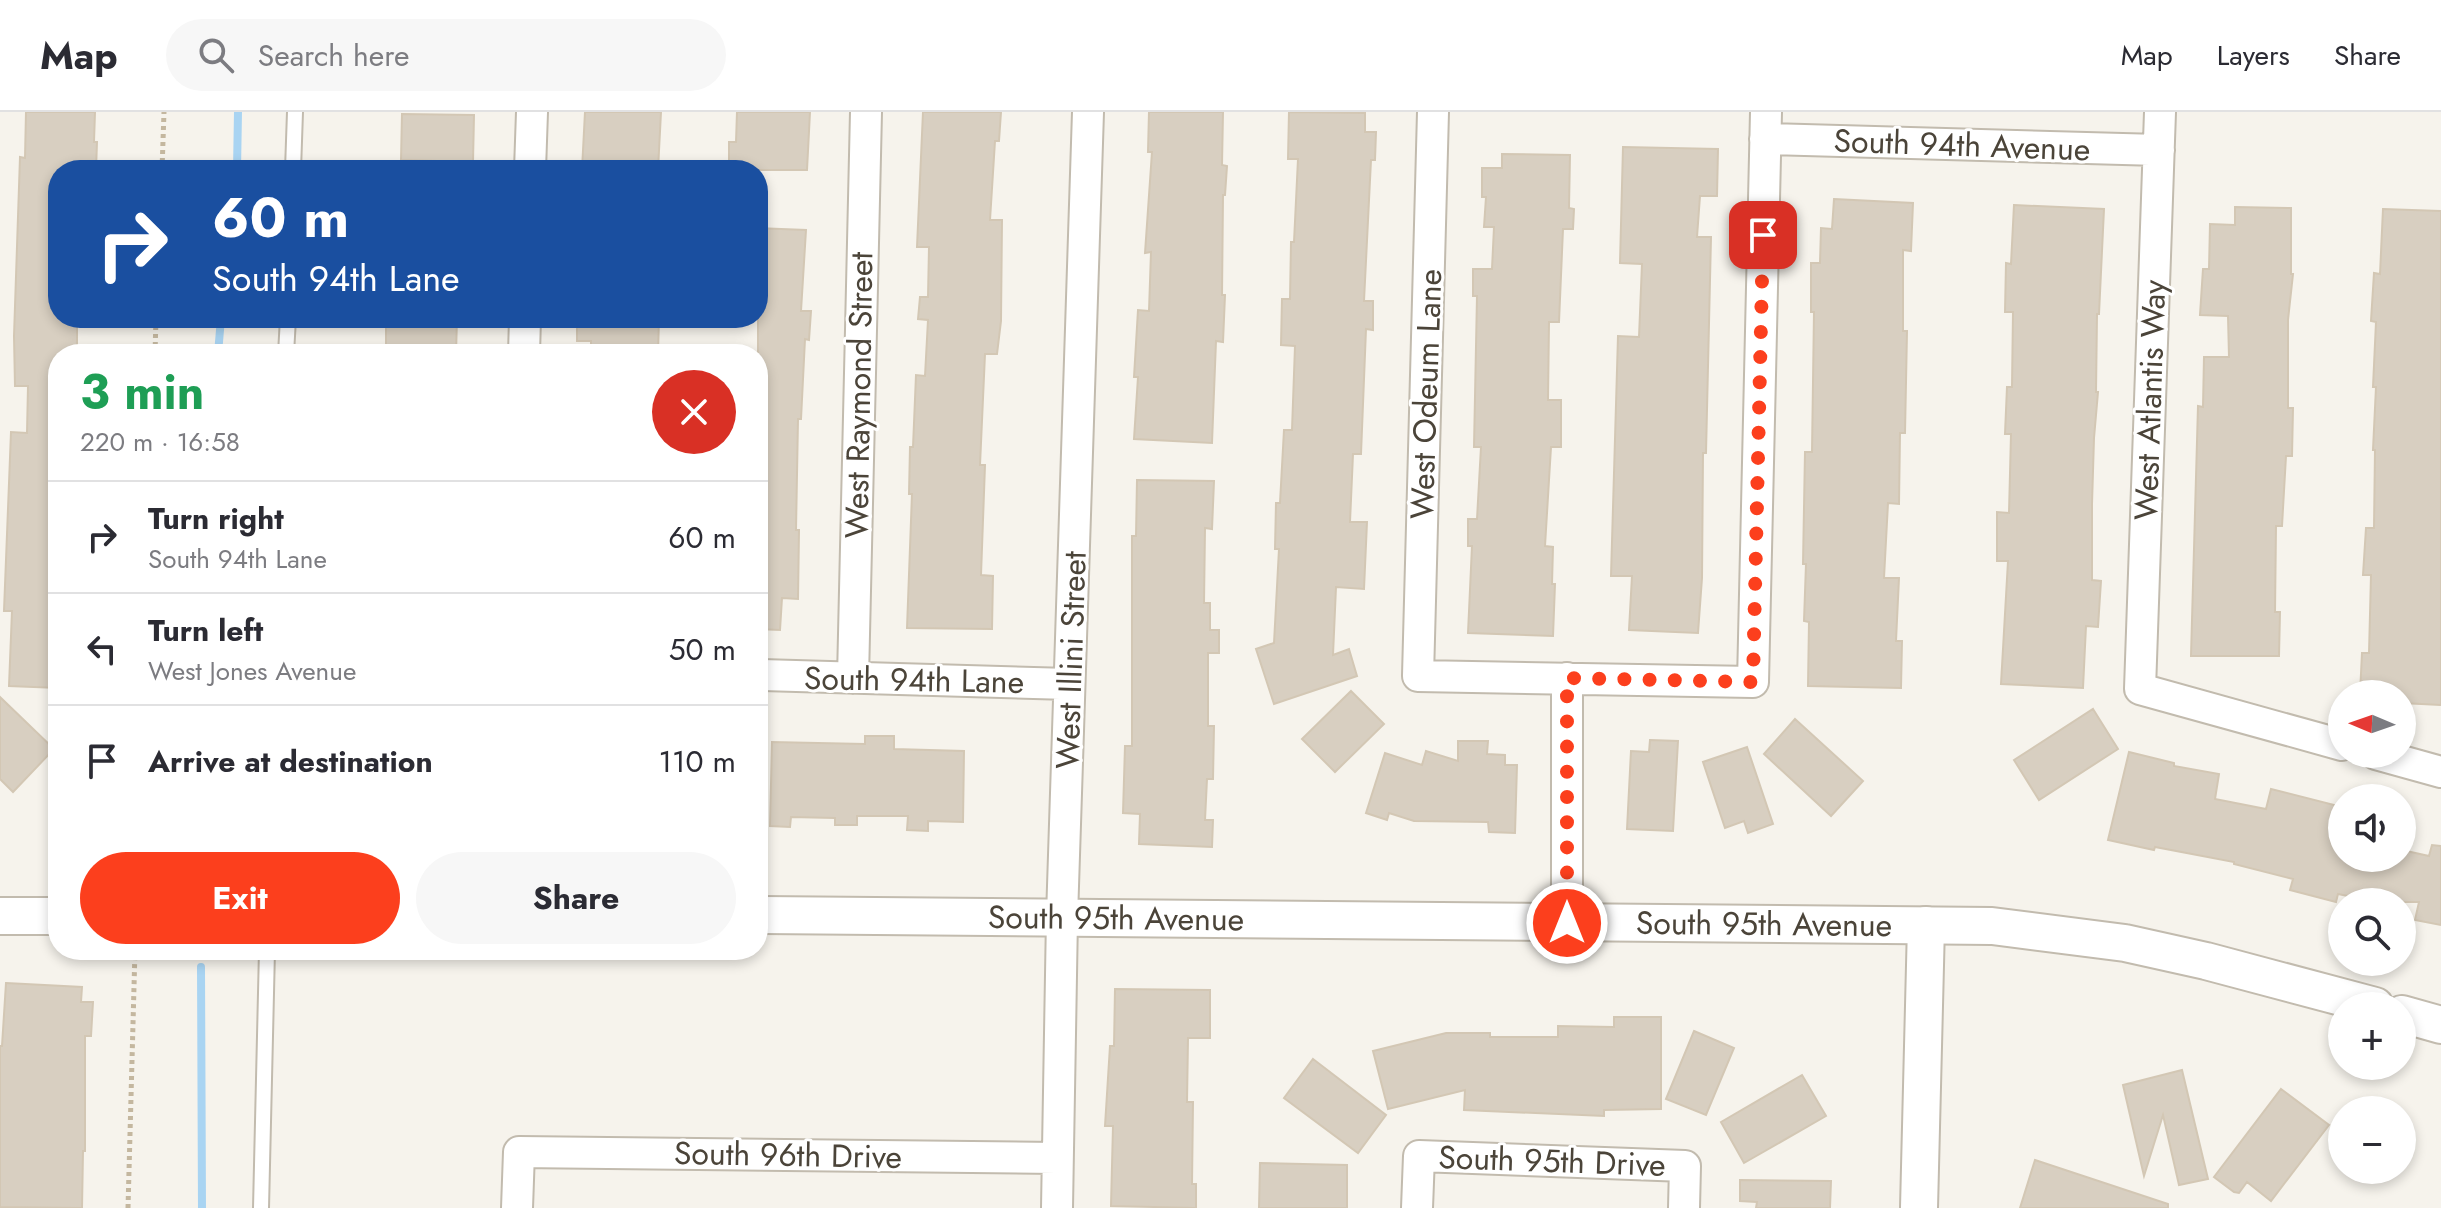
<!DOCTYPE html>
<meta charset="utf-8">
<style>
body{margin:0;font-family:Jost,sans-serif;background:#f7f7f7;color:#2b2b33;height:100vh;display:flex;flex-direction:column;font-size:30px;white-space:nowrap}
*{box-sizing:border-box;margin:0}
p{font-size:26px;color:#7c7c81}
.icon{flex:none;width:44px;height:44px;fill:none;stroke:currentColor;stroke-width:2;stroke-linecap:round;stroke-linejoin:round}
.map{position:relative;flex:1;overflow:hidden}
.drawer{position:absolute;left:48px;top:232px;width:720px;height:616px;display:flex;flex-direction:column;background:#fff;border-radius:32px;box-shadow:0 4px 12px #0003}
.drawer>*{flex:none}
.top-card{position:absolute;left:48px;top:48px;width:720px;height:168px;border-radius:32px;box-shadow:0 4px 12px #0003;background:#1a4fa0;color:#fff;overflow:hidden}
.needle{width:52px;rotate:272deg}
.tools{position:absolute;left:2328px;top:568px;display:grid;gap:16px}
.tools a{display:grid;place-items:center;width:88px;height:88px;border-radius:50%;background:#fff;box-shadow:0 4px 12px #0003;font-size:40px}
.pin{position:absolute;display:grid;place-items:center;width:68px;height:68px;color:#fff;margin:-34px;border-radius:16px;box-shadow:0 4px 12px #0006}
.me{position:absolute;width:88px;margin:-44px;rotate:0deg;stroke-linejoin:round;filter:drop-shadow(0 0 6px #0008)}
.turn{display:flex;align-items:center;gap:28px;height:168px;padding:0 32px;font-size:36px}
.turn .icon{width:104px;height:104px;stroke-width:2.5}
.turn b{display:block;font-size:56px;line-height:68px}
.round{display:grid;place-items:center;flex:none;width:84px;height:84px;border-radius:42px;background:#f7f7f7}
.headline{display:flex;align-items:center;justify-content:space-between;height:136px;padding:0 32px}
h1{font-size:48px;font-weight:700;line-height:60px;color:#1e9e55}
.cta{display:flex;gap:16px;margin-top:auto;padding:16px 32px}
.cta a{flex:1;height:92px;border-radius:48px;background:#fc3f1d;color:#fff;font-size:32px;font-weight:700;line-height:92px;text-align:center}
.cta a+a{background:#f7f7f7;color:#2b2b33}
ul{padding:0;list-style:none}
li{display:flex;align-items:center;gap:24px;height:112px;padding:0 32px;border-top:2px solid #e1e1e2}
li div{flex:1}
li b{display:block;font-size:30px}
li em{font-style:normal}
header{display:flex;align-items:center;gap:48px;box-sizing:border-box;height:112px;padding:0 40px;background:#fff;border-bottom:2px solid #e1e1e2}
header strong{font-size:38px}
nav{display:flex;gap:44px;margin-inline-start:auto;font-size:28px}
.search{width:560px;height:72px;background:#f7f7f7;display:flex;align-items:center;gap:20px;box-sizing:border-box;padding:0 28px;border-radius:44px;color:#7c7c81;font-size:30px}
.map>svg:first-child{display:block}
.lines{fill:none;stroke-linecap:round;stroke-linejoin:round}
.stream{stroke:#a9d4f2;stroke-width:8}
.building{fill:#d8cfc1;stroke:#d3c7b4;stroke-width:2}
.service-casing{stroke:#c2bbae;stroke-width:18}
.minor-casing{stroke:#c2bbae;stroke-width:34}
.tertiary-casing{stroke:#c2bbae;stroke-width:40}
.path{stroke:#c4b79f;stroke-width:5;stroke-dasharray:4 4;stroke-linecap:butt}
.service{stroke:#fff;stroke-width:14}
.minor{stroke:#fff;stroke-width:30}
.tertiary{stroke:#fff;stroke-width:36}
.route{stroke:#fc3f1d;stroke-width:14;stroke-dasharray:0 25.2}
.labels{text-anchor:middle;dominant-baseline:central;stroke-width:6;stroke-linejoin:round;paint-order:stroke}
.street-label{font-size:32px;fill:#4b4439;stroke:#fff}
</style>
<header>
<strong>Map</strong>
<div class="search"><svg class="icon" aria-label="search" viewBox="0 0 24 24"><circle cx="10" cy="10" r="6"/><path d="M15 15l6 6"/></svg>Search here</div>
<nav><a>Map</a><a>Layers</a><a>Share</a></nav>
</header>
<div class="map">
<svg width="2441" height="1096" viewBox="0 0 2441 1096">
<rect width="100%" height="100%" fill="#f6f3ec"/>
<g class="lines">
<path class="stream" d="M 237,58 L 238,0
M 218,242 L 221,206
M 201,855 L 202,1096"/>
</g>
<path class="building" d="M 26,0 L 95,0 L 94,30 L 97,30 L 96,58 L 58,58 L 58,206 L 77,206 L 77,242 L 58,242 L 58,576 L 9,574 L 12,499 L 4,499 L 11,320 L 27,321 L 28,274 L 15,274 L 14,224 L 20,45 L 25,46 Z
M 585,0 L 661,0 L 658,58 L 582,58 Z
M 737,0 L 810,0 L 807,58 L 729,58 L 729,30 L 736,30 Z
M 923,0 L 1001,0 L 999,29 L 995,29 L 990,108 L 1002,108 L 1001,209 L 997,242 L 985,242 L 980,353 L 985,353 L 981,463 L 993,464 L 992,517 L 907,516 L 912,382 L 909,382 L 910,335 L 913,335 L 916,263 L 925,264 L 928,208 L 918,207 L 920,185 L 928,185 L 929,135 L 917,135 Z
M 1149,0 L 1223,0 L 1222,53 L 1227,54 L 1225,83 L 1223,83 L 1222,183 L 1225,183 L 1223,230 L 1216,229 L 1212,331 L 1134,327 L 1138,265 L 1134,265 L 1138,198 L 1149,199 L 1151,140 L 1145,141 L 1152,40 L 1148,40 Z
M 1289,0 L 1365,1 L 1365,20 L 1376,20 L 1375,48 L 1371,48 L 1364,189 L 1373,189 L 1373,218 L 1366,217 L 1361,342 L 1353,342 L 1350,410 L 1367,410 L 1364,477 L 1336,475 L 1333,543 L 1349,537 L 1357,564 L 1274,592 L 1256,537 L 1274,531 L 1279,437 L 1275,437 L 1276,391 L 1280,391 L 1284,318 L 1292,318 L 1295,234 L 1281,233 L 1282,187 L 1290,187 L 1291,130 L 1294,130 L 1298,47 L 1288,47 Z
M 402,2 L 474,3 L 473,50 L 401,48 Z
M 1623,35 L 1718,37 L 1717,84 L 1700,84 L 1697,125 L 1711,125 L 1706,341 L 1703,341 L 1702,466 L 1698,521 L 1629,518 L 1632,464 L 1611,464 L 1618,224 L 1639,225 L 1642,152 L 1620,151 Z
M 1502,42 L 1570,43 L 1569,96 L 1574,97 L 1573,117 L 1563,117 L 1559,210 L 1549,210 L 1548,288 L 1561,288 L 1561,335 L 1551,335 L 1545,434 L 1553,435 L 1552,472 L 1555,472 L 1553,524 L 1468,521 L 1472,434 L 1468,434 L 1468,407 L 1477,407 L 1481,335 L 1474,335 L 1477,184 L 1473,184 L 1473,157 L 1492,157 L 1494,115 L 1484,115 L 1486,85 L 1482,85 L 1482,56 L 1502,56 Z
M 1834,87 L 1913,91 L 1911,139 L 1903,138 L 1903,219 L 1907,219 L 1905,321 L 1900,321 L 1899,392 L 1888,391 L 1884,466 L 1899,466 L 1896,529 L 1902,529 L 1901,576 L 1808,574 L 1809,510 L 1804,509 L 1806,452 L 1803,452 L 1805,340 L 1812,340 L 1814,200 L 1811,200 L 1811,151 L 1820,151 L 1821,116 L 1832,117 Z
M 2014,93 L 2104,97 L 2099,202 L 2097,202 L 2096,280 L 2098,280 L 2094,326 L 2092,392 L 2092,468 L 2101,469 L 2098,515 L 2086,514 L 2083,576 L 2001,572 L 2008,449 L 1997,449 L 1997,400 L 2009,401 L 2011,322 L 2005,322 L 2007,275 L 2012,275 L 2013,200 L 2005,200 L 2006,151 L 2011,152 Z
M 2235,95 L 2291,96 L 2291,162 L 2293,162 L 2288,208 L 2288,296 L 2293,296 L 2292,344 L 2286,344 L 2282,414 L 2276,414 L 2275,500 L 2280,500 L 2279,544 L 2191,544 L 2198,294 L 2203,295 L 2204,245 L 2229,245 L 2228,204 L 2200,203 L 2203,157 L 2209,157 L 2210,112 L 2235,113 Z
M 2383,97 L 2441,99 L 2441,593 L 2402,591 L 2402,582 L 2360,582 L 2362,541 L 2369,541 L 2371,463 L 2363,463 L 2366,416 L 2374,416 L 2375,338 L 2373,338 L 2376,275 L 2373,275 L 2376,210 L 2371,209 L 2374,161 L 2380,162 Z
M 758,116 L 806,118 L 801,199 L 811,199 L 809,228 L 805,227 L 801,307 L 798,307 L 796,418 L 799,418 L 798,487 L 782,486 L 780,518 L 758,517 Z
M 386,206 L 457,206 L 456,242 L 386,242 Z
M 577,206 L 659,206 L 658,242 L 591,242 L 591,229 L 577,229 Z
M 1137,368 L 1214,369 L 1212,417 L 1205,416 L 1204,491 L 1210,491 L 1210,518 L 1219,518 L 1219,541 L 1208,541 L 1208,614 L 1214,614 L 1213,667 L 1207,667 L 1205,708 L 1213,708 L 1212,735 L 1139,732 L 1140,702 L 1123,701 L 1125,634 L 1132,634 L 1132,424 L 1136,424 Z
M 1351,579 L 1384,612 L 1335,660 L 1302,627 Z
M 0,585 L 54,637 L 13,680 L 0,667 Z
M 2093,597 L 2118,637 L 2039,688 L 2014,648 Z
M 1795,607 L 1863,669 L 1831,704 L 1764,642 Z
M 865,624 L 894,624 L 894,637 L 964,639 L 963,710 L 928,709 L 928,719 L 907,718 L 908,704 L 857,704 L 857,713 L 835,713 L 835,706 L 791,705 L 790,715 L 770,714 L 772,630 L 865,632 Z
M 1650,628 L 1678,629 L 1673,719 L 1627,717 L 1631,639 L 1649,640 Z
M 1458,629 L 1488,629 L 1487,642 L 1505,643 L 1505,653 L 1517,653 L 1515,721 L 1489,720 L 1488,710 L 1414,709 L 1389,701 L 1387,708 L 1366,701 L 1385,641 L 1422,653 L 1426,639 L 1458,649 Z
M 1747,635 L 1773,712 L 1748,721 L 1744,709 L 1725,716 L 1703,650 Z
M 2129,640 L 2174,651 L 2174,654 L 2219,662 L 2215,687 L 2266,697 L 2271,677 L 2342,695 L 2342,746 L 2402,746 L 2402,738 L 2429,744 L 2432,733 L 2441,734 L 2441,813 L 2415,808 L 2419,790 L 2377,790 L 2338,782 L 2336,790 L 2290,778 L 2293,767 L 2234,752 L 2234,750 L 2155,735 L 2154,738 L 2108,728 Z
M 6,871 L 82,875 L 81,890 L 93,890 L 91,924 L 85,924 L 85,1039 L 83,1039 L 82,1096 L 0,1095 L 0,934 L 2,934 Z
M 1115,877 L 1210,878 L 1210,926 L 1188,926 L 1187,990 L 1193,990 L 1192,1072 L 1196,1072 L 1196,1096 L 1111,1094 L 1113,1014 L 1105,1014 L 1110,934 L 1114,934 Z
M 1614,905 L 1661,905 L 1661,997 L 1604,998 L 1604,1004 L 1464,998 L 1465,978 L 1388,997 L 1373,939 L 1446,921 L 1490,921 L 1490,925 L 1558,925 L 1558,914 L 1614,915 Z
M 1694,919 L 1734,936 L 1706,1003 L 1666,987 Z
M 1313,947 L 1386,1003 L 1358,1041 L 1284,986 Z
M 2182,958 L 2208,1067 L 2179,1073 L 2163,1003 L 2144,1064 L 2123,973 Z
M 1802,963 L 1826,1004 L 1744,1051 L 1721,1010 Z
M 2281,977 L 2329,1013 L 2271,1089 L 2247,1070 L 2239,1081 L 2234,1080 L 2214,1065 Z
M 2035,1048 L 2168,1092 L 2168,1096 L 2020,1096 Z
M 1260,1051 L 1347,1053 L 1347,1096 L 1259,1096 Z
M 1740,1068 L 1831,1069 L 1830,1096 L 1756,1096 L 1757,1090 L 1740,1089 Z"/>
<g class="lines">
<g class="service-casing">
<path id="service" d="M 293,58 L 295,0
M 286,242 L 288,206
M 261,1096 L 267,838"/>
</g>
<g class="minor-casing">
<path id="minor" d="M 1433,0 L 1418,564 L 1753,570 L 1766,0
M 2160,0 L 2140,577 L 2342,633
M 1765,27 L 2159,38
M 530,58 L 532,0
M 524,242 L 525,206
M 758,563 L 1069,572
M 853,566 L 866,0
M 2376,642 L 2441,660
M 1567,811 L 1567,566
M 517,1096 L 519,1040 L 1056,1046
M 1057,1096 L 1062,805 L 1088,0
M 1417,1096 L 1419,1044 L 1685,1054 L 1684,1096"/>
</g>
<g class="tertiary-casing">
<g id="tertiary">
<path id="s1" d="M 758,803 L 1992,814 L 2125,831 L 2206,849 L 2375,894"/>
<path d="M 0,804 L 58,804"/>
<path d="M 2402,902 L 2441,913"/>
<path d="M 1919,1096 L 1926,813"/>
</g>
</g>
<path class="path" d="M 162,58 L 164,0
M 155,242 L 156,206
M 128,1096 L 135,838"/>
<use href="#service" class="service"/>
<use href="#minor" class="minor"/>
<use href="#tertiary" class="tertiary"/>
</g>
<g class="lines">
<path class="route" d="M 1567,811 L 1567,566 L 1753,570 L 1763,123"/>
</g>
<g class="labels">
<g class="street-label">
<text transform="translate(1962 33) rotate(2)">South 94th Avenue</text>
<text transform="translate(1426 282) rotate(-88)">West Odeum Lane</text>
<text transform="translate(859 283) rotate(-89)">West Raymond Street</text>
<text transform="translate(2150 288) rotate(-88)">West Atlantis Way</text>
<text transform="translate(1071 548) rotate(-88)">West Illini Street</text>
<text transform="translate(914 568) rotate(1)">South 94th Lane</text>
<text stroke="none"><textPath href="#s1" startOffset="358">South 95th Avenue</textPath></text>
<text stroke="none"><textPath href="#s1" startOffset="1006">South 95th Avenue</textPath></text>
<text transform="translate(788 1043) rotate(1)">South 96th Drive</text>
<text transform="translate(1552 1049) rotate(2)">South 95th Drive</text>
</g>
</g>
</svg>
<div class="tools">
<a><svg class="needle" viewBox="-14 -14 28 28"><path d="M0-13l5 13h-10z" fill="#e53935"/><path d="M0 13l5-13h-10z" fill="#7c7c81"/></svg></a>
<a><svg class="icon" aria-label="sound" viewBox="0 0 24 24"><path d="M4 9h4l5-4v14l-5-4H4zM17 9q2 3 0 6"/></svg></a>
<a><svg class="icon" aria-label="search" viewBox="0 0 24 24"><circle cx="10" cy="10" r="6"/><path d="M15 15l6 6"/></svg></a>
<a>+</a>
<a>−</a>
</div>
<div class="pin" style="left:1763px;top:123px;background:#d93025"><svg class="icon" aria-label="arrive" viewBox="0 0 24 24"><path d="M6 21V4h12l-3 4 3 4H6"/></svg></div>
<svg class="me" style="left:1567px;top:811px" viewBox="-20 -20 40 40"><circle r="17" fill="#fc3f1d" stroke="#fff" stroke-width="3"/><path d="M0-11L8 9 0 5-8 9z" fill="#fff"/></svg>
<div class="top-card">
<div class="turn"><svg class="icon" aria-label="right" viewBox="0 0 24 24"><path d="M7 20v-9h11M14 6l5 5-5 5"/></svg><div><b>60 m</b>South 94th Lane</div></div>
</div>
<section class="drawer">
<div class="headline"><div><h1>3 min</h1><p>220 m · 16:58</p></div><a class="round" style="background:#d93025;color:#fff"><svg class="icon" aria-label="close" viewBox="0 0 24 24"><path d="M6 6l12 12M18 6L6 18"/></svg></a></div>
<ul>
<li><svg class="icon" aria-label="right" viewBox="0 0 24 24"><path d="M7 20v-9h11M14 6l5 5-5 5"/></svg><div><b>Turn right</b><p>South 94th Lane</p></div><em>60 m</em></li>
<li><svg class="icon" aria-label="left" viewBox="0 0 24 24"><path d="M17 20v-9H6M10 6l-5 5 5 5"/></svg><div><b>Turn left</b><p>West Jones Avenue</p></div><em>50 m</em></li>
<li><svg class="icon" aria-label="arrive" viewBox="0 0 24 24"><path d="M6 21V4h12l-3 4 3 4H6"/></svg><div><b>Arrive at destination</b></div><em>110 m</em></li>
</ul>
<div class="cta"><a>Exit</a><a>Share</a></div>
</section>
</div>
